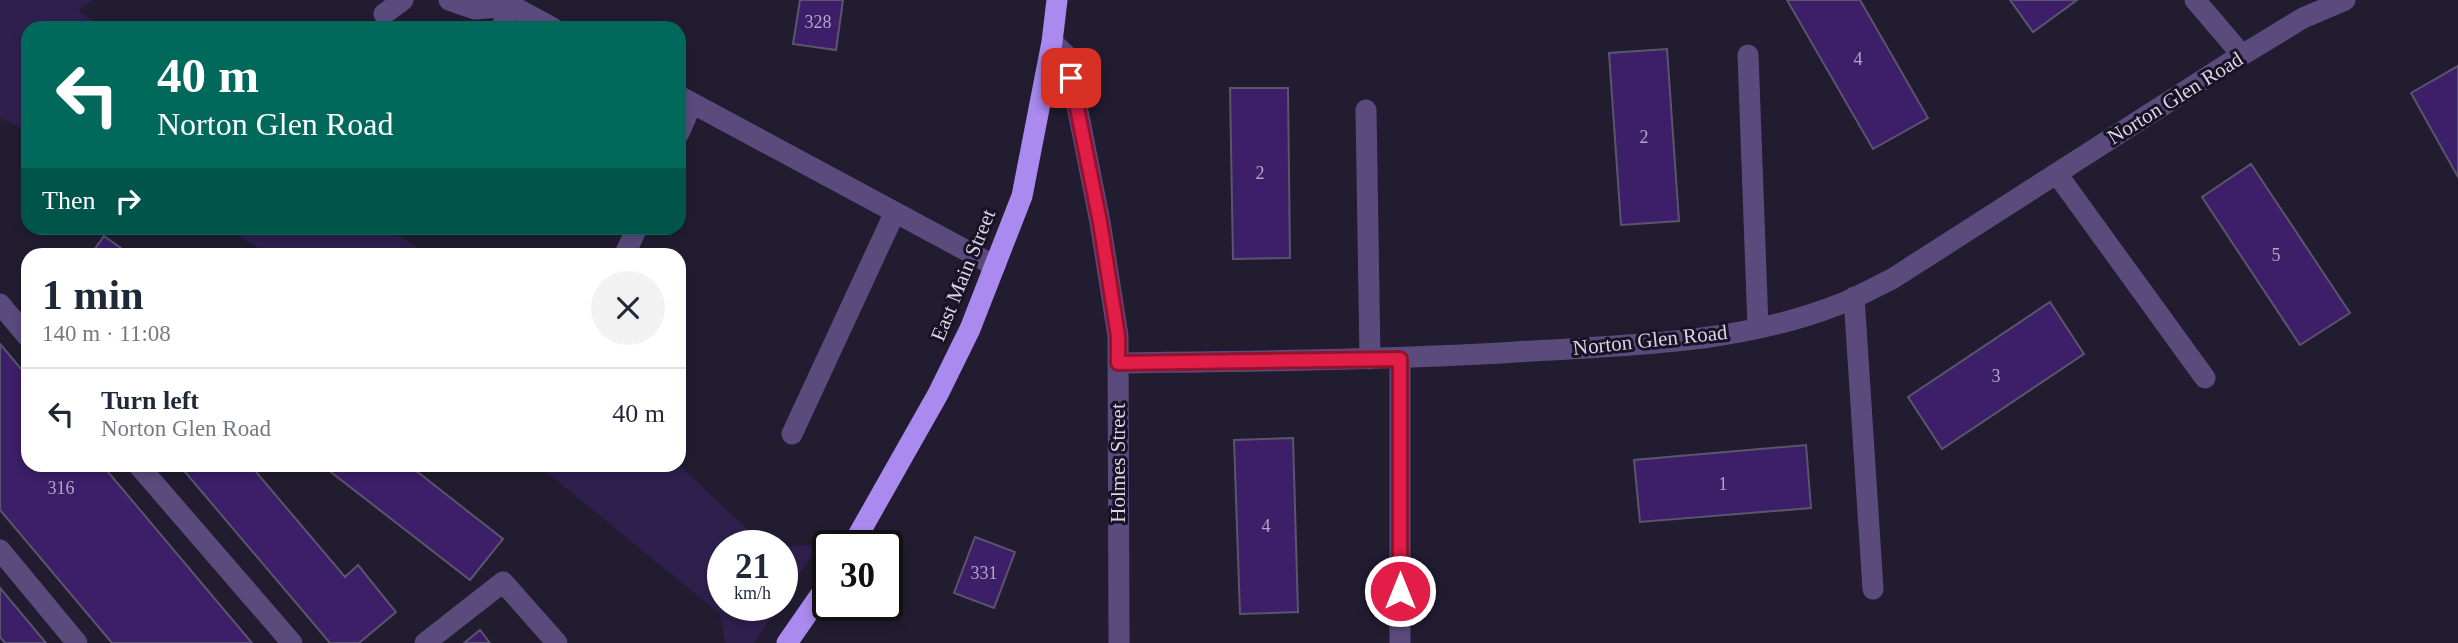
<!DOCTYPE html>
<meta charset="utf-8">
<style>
body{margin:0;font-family:"Times New Roman",serif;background:#f2f2f3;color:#1f2937;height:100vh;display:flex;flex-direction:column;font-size:26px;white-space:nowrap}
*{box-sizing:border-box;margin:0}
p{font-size:23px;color:#747a83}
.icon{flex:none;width:38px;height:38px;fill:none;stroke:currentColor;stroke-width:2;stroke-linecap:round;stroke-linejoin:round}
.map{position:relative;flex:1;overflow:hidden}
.sheet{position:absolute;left:21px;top:248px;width:665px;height:224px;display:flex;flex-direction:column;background:#fff;border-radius:21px;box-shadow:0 4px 10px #0003}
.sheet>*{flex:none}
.top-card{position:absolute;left:21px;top:21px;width:665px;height:214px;border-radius:21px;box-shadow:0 4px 10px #0003;background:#00695c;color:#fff;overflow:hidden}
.speed{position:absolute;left:707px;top:530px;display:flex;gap:14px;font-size:35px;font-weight:700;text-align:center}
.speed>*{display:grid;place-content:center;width:91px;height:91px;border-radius:50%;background:#fff;box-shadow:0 4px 10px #0003;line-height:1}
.speed small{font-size:18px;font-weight:400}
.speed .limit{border:4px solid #111;border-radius:10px;background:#fff;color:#111}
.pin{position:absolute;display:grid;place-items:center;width:60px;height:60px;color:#fff;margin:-30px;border-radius:14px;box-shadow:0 4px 10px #0006}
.me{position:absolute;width:77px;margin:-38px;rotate:0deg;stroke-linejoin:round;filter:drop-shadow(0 0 5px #0008)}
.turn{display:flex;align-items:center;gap:24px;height:147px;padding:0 21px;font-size:32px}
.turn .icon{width:91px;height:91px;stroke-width:2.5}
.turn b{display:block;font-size:49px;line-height:60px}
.then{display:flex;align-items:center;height:66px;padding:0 21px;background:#0003;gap:14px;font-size:26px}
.round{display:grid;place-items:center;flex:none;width:74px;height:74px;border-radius:37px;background:#f2f2f3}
.overview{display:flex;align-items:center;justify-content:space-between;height:119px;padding:0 21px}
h1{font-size:42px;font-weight:700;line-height:52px}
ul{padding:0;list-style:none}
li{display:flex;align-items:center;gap:21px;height:91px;padding:0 21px;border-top:2px solid #e0e1e3}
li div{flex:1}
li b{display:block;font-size:26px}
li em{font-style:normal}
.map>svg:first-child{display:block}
.green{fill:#2f1f4d}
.building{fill:#3c1f68;stroke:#5b546d;stroke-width:2}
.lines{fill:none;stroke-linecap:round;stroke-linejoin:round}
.minor{stroke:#5b4b7d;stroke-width:21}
.highway{stroke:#aa8aee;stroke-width:21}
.route-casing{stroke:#92132f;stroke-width:18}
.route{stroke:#e11d48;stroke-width:12}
.labels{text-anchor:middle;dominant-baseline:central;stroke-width:6;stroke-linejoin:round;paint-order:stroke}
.number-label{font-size:18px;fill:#b1a7c4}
.street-label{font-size:21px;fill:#d8d4e3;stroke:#191227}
</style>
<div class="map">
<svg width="2458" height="643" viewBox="0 0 2458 643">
<rect width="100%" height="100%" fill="#221c31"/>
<path class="green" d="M 0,0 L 93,0 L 78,10 L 103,28 L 28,28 L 28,131 L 0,118 Z
M 227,228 L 388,228 L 428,255 L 268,255 Z
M 679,465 L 765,546 L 723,546 L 723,606 L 779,606 L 754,643 L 725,643 L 720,614 L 539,466 Z
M 819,544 L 782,600 L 782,547 Z"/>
<path class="building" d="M 800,0 L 843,0 L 836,50 L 793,44 Z
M 1787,0 L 1860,0 L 1928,118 L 1873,149 Z
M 2010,0 L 2077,0 L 2033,32 Z
M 1667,49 L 1679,221 L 1621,225 L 1609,53 Z
M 2458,66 L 2458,177 L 2411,93 Z
M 1230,88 L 1288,88 L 1290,258 L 1233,259 Z
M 2251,164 L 2350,313 L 2300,345 L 2202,197 Z
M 104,236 L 132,256 L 95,256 L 92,253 Z
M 2050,302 L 2084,354 L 1942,449 L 1908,397 Z
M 0,344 L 28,377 L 28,466 L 103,466 L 252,643 L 112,643 L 0,510 Z
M 1293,438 L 1298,612 L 1240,614 L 1234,440 Z
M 1806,445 L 1811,508 L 1640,522 L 1634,460 Z
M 180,466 L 251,466 L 345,577 L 358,565 L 396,612 L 359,643 L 330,643 Z
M 323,466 L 410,466 L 503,539 L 470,580 Z
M 975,537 L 1015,552 L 994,608 L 954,593 Z
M 0,588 L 46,643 L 5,643 L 0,637 Z
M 480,630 L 490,643 L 464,643 Z"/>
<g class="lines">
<path class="minor" d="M 449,0 L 475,9 L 512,6
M 2195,0 L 2242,55
M 384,14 L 403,0
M 501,28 L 512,6 L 553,28
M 1052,42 L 1067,56 L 1100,222 L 1118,336 L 1119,643
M 1748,55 L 1758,327
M 679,96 L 995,266
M 1366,110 L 1370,359
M 679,133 L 692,103
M 2057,174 L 2205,378
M 624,256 L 637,228
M 1854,297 L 1873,589
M 0,304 L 28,337
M 1118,363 C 1251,361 1383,360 1516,352 C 1624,345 1737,345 1840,304 C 1858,297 1875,287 1892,279 L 2229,63 L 2303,18 L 2345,0
M 792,434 L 895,212
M 139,466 L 292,643
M 0,550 L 77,643
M 425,643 L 503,582 L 557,643
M 1400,643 L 1400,359"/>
<path class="highway" d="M 852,546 L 938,394 L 970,329 L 1022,196 L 1052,42 L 1057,0
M 787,643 L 828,584"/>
</g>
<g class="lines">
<g class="route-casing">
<path id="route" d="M 1071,78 L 1100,222 L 1118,336 L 1118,363 L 1400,359 L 1400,591"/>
</g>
<use href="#route" class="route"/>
</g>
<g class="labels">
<g class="number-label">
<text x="818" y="22">328</text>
<text x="1858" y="59">4</text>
<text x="1644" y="137">2</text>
<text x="1260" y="173">2</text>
<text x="2276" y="255">5</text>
<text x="1996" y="376">3</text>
<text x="1723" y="484">1</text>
<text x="61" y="488">316</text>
<text x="1266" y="526">4</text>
<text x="984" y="573">331</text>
</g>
<g class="street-label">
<text transform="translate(2175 98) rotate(-32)">Norton Glen Road</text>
<text transform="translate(963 275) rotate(-68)">East Main Street</text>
<text transform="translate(1650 340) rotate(-6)">Norton Glen Road</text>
<text transform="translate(1118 463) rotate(-90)">Holmes Street</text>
</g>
</g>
</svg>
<div class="speed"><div>21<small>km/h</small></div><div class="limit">30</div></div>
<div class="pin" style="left:1071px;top:78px;background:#d93025"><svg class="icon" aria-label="arrive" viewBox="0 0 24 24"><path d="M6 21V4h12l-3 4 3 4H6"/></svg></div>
<svg class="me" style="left:1400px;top:591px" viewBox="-20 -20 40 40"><circle r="17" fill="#e11d48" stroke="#fff" stroke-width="3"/><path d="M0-11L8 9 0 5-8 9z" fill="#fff"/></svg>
<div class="top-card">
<div class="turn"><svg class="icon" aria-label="left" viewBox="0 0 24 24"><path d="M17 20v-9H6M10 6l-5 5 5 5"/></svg><div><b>40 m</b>Norton Glen Road</div></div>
<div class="then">Then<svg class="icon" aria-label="right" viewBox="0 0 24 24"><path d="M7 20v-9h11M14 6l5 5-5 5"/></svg></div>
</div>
<section class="sheet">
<div class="overview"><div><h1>1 min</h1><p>140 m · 11:08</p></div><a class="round"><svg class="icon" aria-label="close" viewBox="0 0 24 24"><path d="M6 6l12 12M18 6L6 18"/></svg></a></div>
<ul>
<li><svg class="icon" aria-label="left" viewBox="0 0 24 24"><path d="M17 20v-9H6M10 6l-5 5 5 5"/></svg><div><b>Turn left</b><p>Norton Glen Road</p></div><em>40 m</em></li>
</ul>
</section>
</div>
